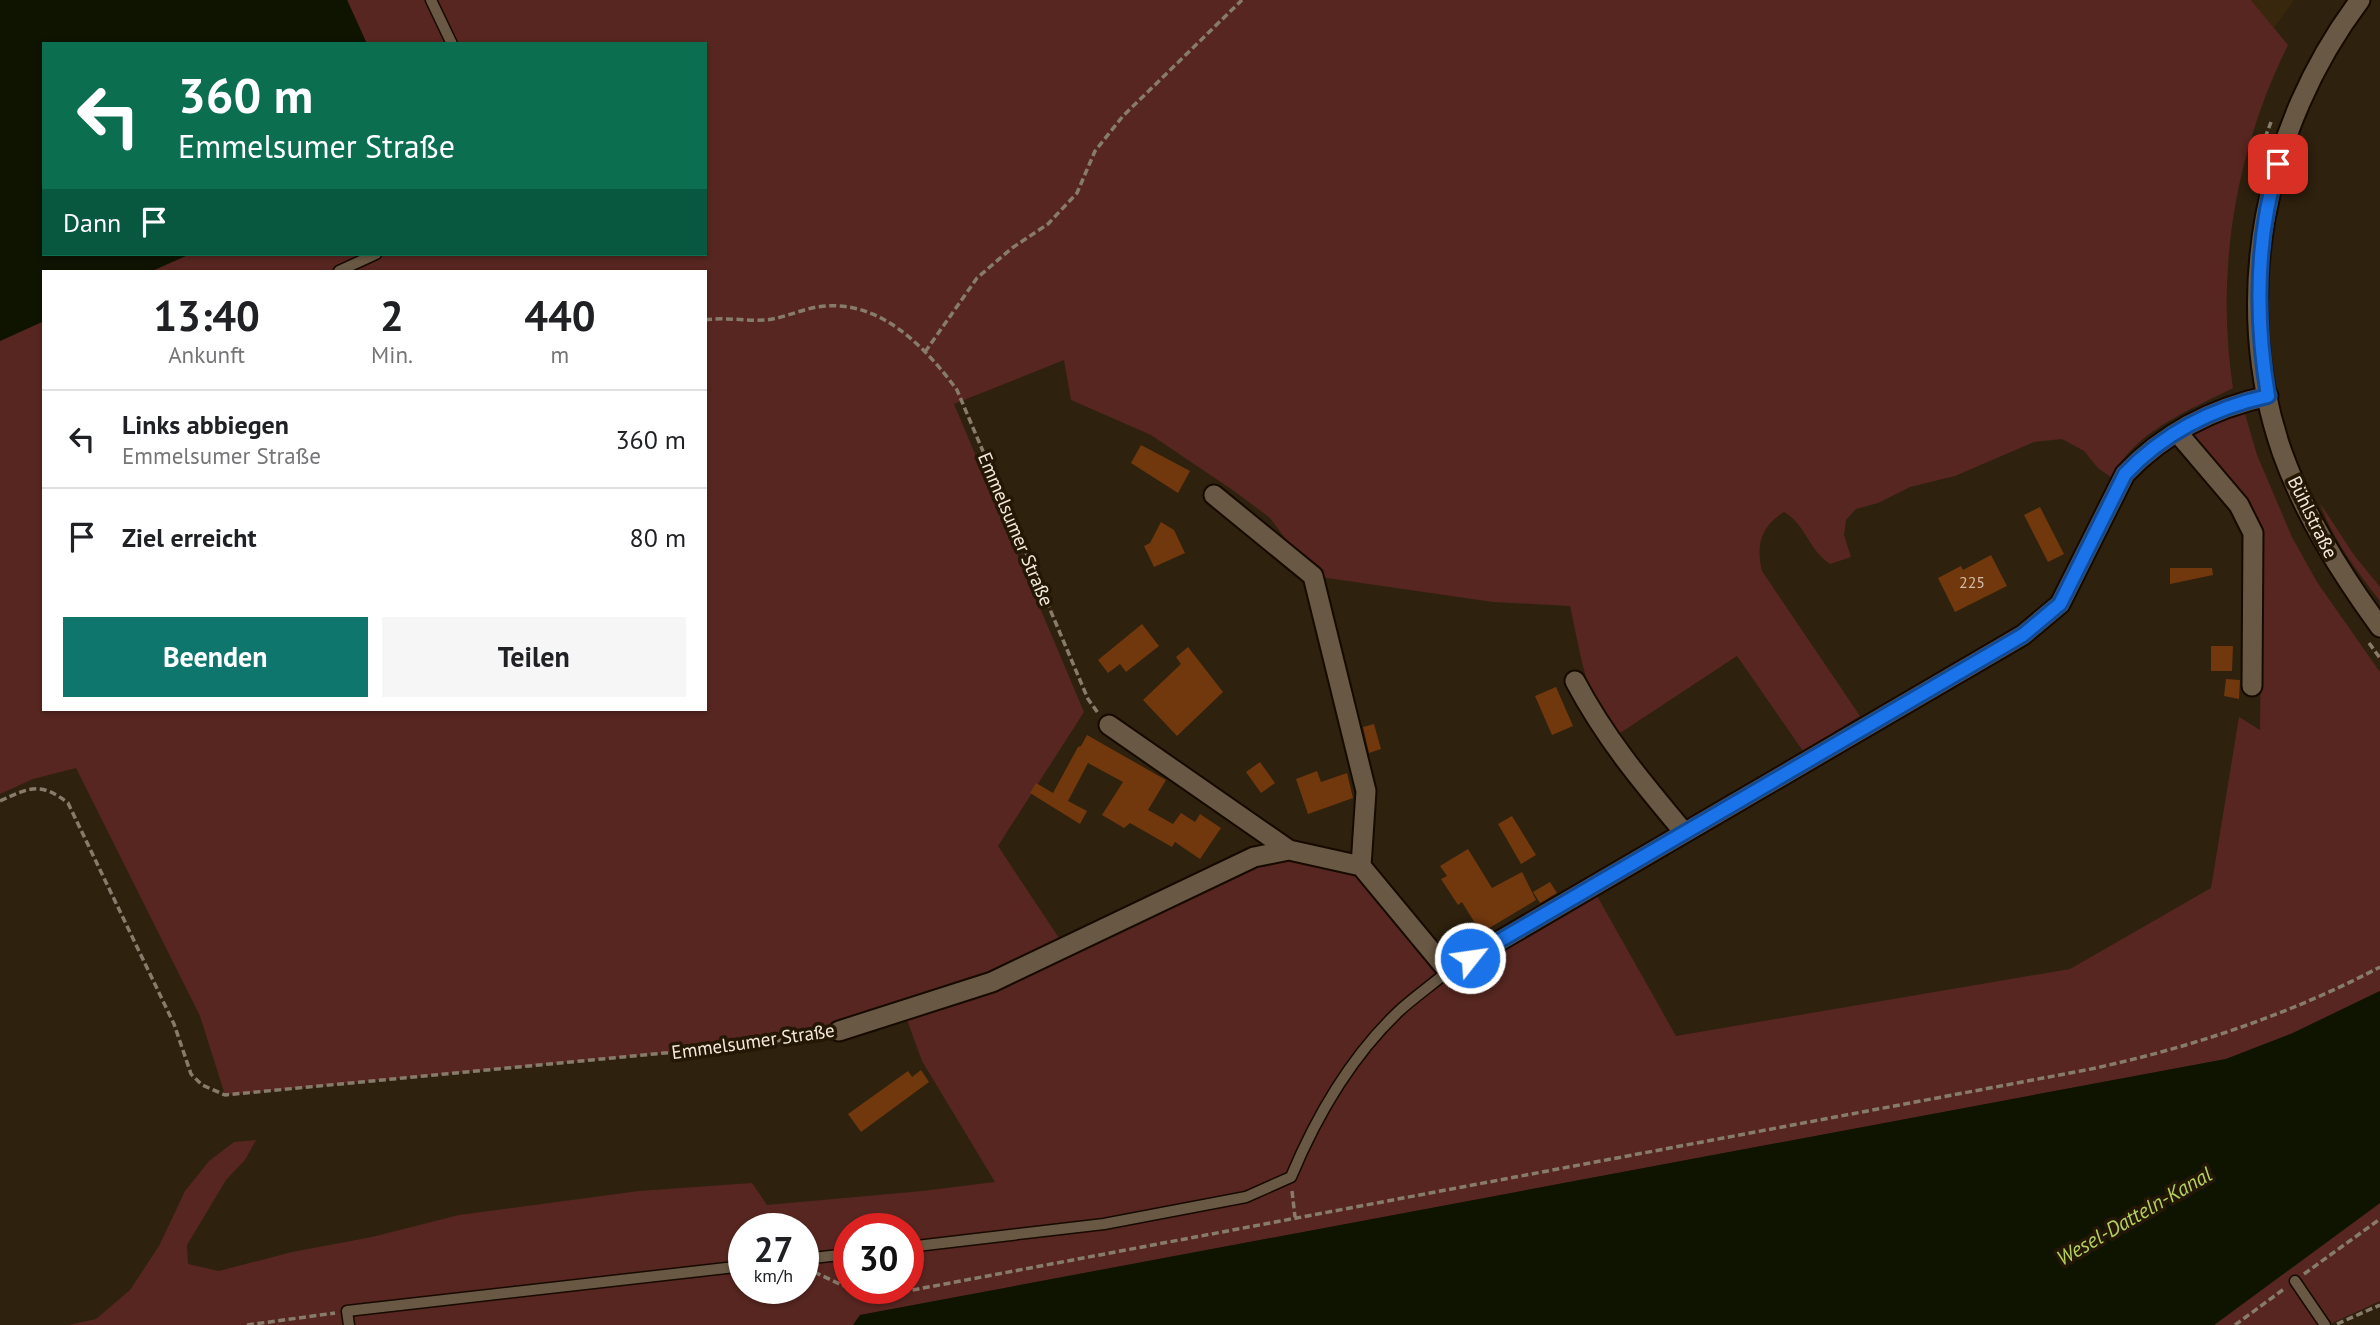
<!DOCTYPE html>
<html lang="de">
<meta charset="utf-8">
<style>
body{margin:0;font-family:"PT Sans",sans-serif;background:#f6f6f6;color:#202124;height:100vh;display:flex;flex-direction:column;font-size:26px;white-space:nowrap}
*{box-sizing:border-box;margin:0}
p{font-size:23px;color:#757577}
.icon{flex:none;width:38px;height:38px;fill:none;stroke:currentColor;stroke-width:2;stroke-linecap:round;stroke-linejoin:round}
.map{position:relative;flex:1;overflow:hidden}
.side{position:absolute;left:42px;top:270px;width:665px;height:441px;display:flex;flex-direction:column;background:#fff;border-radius:0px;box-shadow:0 2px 5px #0004}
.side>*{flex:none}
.top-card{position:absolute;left:42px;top:42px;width:665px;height:214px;border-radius:0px;box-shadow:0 2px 5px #0004;background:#0b6e4f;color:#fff;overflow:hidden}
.speed{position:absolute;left:728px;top:1213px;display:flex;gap:14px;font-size:35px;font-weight:700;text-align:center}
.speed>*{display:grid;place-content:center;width:91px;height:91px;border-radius:50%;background:#fff;box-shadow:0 2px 5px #0004;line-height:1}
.speed small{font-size:18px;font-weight:400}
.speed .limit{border:10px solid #d22;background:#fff;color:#111}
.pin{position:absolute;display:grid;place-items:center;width:60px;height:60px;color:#fff;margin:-30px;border-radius:14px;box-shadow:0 4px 10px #0006}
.me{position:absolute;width:77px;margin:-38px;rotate:60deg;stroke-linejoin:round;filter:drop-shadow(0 0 5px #0008)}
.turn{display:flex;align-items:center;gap:24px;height:147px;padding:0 21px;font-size:32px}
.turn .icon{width:91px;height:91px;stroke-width:2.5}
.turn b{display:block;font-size:49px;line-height:60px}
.then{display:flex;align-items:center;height:66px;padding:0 21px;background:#0003;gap:14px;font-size:26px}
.eta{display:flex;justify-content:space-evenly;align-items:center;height:119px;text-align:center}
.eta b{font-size:42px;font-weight:600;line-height:49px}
.primary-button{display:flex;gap:14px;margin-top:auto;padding:14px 21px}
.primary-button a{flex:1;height:80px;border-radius:0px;background:#0f766e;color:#fff;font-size:28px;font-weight:600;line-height:80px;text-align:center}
.primary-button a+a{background:#f6f6f6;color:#202124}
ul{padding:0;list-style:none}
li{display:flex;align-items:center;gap:21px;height:98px;padding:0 21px;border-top:2px solid #e0e0e0}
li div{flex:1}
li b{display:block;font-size:26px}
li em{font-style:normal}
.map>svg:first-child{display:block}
.built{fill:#38270c}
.green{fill:#572620;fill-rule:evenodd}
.water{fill:#0e1400}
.building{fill:#71380e}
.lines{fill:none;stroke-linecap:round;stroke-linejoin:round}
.service-casing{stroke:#160a00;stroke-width:13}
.minor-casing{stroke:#160a00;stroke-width:23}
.tertiary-casing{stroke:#160a00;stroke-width:23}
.path{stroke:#877b6b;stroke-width:3.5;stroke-dasharray:7 3.5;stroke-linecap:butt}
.service{stroke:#695944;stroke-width:10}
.minor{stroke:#695944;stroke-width:19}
.tertiary{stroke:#695944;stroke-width:19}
.route-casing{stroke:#114b97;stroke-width:18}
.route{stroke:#1a73e8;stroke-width:12}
.labels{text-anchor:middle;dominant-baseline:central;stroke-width:7;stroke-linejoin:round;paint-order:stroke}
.number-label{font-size:16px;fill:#d2bda8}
.street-label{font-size:19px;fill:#f2e9dc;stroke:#241704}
.water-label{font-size:21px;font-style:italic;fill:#b3d15a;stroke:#241704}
</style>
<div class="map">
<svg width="2380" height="1325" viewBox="0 0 2380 1325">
<rect width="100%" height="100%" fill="#2e210d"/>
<path class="built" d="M 2251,0 L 2294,0 L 2274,28 Z"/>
<path class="green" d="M 347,0 L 2251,0 L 2288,45 C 2236,150 2215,271 2233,388 C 2190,410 2132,432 2112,478 L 2098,468 L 2084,451 L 2062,439 L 2034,442 L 1955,476 L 1910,487 L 1878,503 L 1856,509 L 1846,520 L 1844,535 L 1851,557 L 1830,564 C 1808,549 1806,525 1784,512 C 1760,527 1756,545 1762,571 L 1860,716 L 1803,751 L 1737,656 L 1614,737 C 1586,699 1580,651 1570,606 L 1493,602 L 1313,576 L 1270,518 L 1234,491 L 1151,435 L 1071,400 L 1064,360 L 954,404 L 1084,712 L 998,846 L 1061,941 L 990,974 L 839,1031 L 759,1044 L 225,1095 L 200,1016 L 76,768 L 33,779 L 0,794 L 0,341 L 44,321 L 44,709 L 705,709 L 705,271 L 152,271 L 190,254 L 705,254 L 705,44 L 367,44 Z
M 2244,410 L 2257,455 L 2292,537 L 2317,582 L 2380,672 L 2380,991 L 2293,1033 L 2226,1059 L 860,1315 L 853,1325 L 69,1325 L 96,1319 L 130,1290 L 159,1246 L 185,1191 L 209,1161 L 234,1142 L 256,1140 L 245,1160 L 226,1180 L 187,1245 L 188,1264 L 219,1271 L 292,1252 L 372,1237 L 459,1215 L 639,1191 L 752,1183 L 767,1205 L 922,1191 L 995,1182 L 922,1061 L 907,1020 L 982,992 L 1251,867 L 1283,858 L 1307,858 L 1358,875 L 1390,905 L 1445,981 L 1596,894 L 1676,1036 L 2070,969 L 2211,888 L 2239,717 L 2260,730 L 2262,540 C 2251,497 2216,467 2187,434 ZM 744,1228 L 803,1228 L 803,1288 L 744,1288 ZM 849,1228 L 908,1228 L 908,1288 L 849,1288 Z
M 2320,503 L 2354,555 L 2380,587 L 2380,601 C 2357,571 2332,539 2320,503 Z
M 2380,1203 L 2380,1301 L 2328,1325 L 2214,1325 Z"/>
<path class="water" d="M 0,0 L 347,0 L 367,44 L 44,44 L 44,254 L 190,254 L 152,271 L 44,271 L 44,321 L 0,341 Z
M 2380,991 L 2380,1203 L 2214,1325 L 853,1325 L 860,1315 L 2226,1059 L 2293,1033 Z"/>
<path class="building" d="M 1141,445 L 1190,471 L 1178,493 L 1131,463 Z
M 2040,507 L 2064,554 L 2048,562 L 2024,515 Z
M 1161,522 L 1174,530 L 1185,553 L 1154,567 L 1144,546 L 1150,543 Z
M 1991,555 L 2007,586 L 1955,612 L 1938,578 L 1961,566 L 1963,570 Z
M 2170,568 L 2212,568 L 2213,575 L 2170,584 Z
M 1142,624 L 1159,646 L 1126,672 L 1120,664 L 1108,673 L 1098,660 Z
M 2211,646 L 2233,646 L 2232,671 L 2211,671 Z
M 1188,647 L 1223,692 L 1177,736 L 1143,700 L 1181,664 L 1176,657 Z
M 2226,679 L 2240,680 L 2239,699 L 2224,696 Z
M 1556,687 L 1573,726 L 1552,735 L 1535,696 Z
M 1374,724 L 1381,749 L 1369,753 L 1363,727 Z
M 1087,735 L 1166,780 L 1148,810 L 1173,824 L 1181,813 L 1195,822 L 1200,814 L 1221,828 L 1200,859 L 1175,842 L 1172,847 L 1130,823 L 1124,828 L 1102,815 L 1123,782 L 1088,763 L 1068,801 L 1087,811 L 1080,824 L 1030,793 L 1036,783 L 1053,793 L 1078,747 L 1081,746 Z
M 1260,762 L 1275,783 L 1261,793 L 1246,772 Z
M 1317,771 L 1321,782 L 1347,773 L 1353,798 L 1308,814 L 1296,779 Z
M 1512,816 L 1536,855 L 1521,864 L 1498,824 Z
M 1468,849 L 1492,888 L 1522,872 L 1536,900 L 1481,933 L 1462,902 L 1458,905 L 1441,879 L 1447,876 L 1440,866 Z
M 1550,882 L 1557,893 L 1540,903 L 1533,892 Z
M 921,1070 L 929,1082 L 861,1132 L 848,1114 L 908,1071 L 912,1077 Z"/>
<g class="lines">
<g class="service-casing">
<path id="service" d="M 431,0 L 452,44
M 339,271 L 376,254
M 908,1247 L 1104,1224 L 1246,1197 L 1291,1177 C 1316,1117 1351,1057 1398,1012 C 1414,997 1432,985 1448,971
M 803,1259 L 849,1254
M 2295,1281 L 2325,1325
M 349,1325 L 347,1311 L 744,1266"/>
</g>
<g class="minor-casing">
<path id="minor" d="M 2177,432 L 2239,505 L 2253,533 L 2252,686
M 1214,495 L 1313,576 L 1366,791 L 1361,866
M 1575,681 C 1605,738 1642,782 1683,831
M 1109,725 L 1289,850
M 839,1031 L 992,982 L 1254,857 L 1289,850 L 1361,866 L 1448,971 L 2023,635 L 2060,604 L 2125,474 C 2164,433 2213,408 2268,396"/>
</g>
<g class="tertiary-casing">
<path id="tertiary" d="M 2360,0 C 2265,126 2229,300 2282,452 C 2305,516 2340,572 2380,627"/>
</g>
<path class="path" d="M 2265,138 L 2271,122
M 705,320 C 725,317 745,321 764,320 C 782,319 799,310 817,307 C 877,297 924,345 957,390 L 1088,699 L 1098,713
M 925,352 L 977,278 L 1012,248 L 1048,224 L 1077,193 L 1095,151 L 1123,116 L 1242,0
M 2369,643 L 2380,658
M 0,801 C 30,787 41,782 68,803 L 174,1024 L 191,1074 L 202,1085 L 225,1095 L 759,1044 L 823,1033
M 1292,1191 L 1295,1217
M 814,1272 L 870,1298 L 2086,1070 C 2187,1049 2289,1015 2380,967
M 2304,1274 L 2380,1219
M 2337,1324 L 2380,1305
M 247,1325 L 335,1313
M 2235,1325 L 2284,1289"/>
<use href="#service" class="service"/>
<use href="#minor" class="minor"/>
<use href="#tertiary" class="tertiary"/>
</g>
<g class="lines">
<g class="route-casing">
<path id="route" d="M 1470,958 L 2023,635 L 2060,604 L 2125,474 C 2164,433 2213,408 2268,396 C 2255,318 2255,241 2278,164"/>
</g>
<use href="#route" class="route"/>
</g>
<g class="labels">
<g class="number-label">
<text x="1972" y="582">225</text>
</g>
<g class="street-label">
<text transform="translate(2313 517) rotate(64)">Bühlstraße</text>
<text transform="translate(1016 529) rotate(67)">Emmelsumer Straße</text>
<text transform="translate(753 1041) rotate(-8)">Emmelsumer Straße</text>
</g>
<g class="water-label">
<text transform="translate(2134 1216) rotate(-30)">Wesel-Datteln-Kanal</text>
</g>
</g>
</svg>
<div class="speed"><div>27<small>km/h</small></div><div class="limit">30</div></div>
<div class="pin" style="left:2278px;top:164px;background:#d93025"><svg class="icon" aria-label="arrive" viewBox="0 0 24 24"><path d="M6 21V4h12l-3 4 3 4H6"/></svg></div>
<svg class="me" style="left:1470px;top:958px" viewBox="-20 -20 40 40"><circle r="17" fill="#1a73e8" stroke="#fff" stroke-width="3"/><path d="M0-11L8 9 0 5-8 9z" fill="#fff"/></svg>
<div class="top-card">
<div class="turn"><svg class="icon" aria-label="left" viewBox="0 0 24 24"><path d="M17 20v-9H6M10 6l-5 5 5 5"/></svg><div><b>360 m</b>Emmelsumer Straße</div></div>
<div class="then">Dann<svg class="icon" aria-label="arrive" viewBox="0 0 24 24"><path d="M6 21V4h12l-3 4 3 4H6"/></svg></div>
</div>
<section class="side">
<div class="eta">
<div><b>13:40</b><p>Ankunft</p></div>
<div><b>2</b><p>Min.</p></div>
<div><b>440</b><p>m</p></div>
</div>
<ul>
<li><svg class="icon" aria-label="left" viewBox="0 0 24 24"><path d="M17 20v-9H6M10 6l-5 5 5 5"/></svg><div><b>Links abbiegen</b><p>Emmelsumer Straße</p></div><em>360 m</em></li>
<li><svg class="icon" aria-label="arrive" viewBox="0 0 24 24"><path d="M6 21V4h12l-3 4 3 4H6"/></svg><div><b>Ziel erreicht</b></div><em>80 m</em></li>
</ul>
<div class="primary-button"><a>Beenden</a><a>Teilen</a></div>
</section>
</div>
